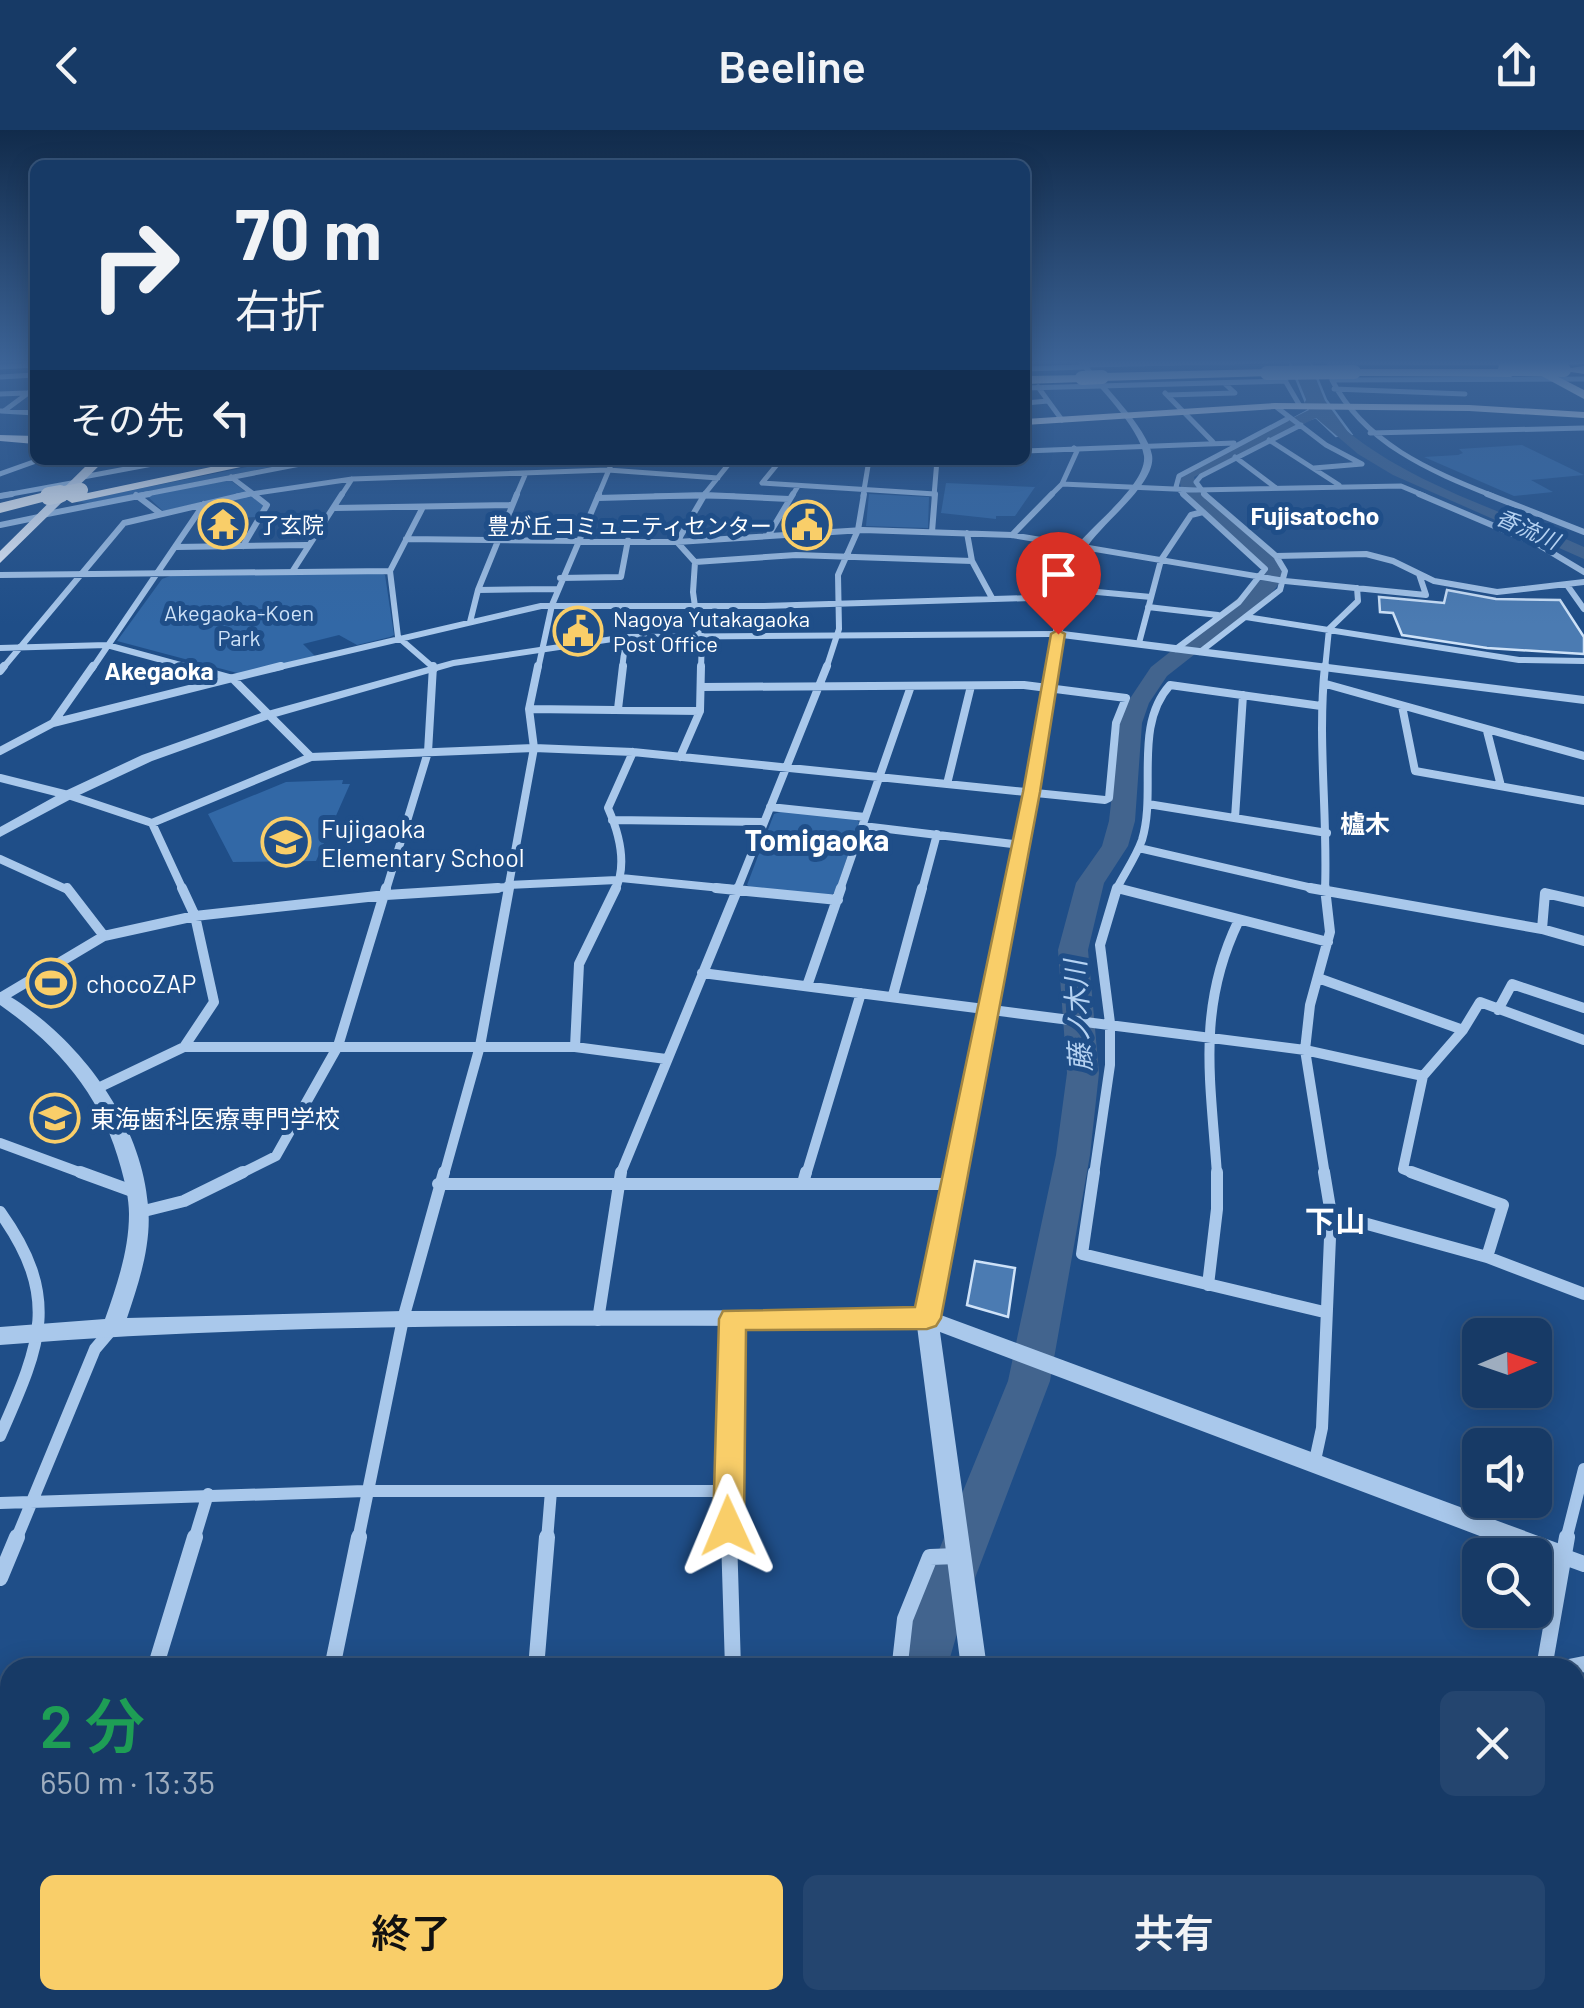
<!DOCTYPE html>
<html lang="ja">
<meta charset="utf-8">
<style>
body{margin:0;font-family:Barlow,"Noto Sans JP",sans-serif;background:#24456f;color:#f1f3f6;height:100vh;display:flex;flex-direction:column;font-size:38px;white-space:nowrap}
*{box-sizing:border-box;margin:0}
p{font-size:32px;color:#9eadbf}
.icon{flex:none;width:55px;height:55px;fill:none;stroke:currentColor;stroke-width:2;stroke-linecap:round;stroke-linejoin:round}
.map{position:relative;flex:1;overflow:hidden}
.details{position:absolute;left:0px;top:1528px;width:1585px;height:352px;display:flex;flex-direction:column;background:#173a66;border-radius:30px 30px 0 0;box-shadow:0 5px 25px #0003,0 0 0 2px #36547a}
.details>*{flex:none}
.top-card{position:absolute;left:30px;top:30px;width:1000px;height:305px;border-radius:15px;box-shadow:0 5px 25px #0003,0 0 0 2px #36547a;background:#173a66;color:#f1f3f6;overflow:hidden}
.needle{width:65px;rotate:88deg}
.fabs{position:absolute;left:1462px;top:1188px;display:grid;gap:20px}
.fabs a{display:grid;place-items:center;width:90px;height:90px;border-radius:15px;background:#173a66;box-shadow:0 5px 25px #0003,0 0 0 2px #36547a;font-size:50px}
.pin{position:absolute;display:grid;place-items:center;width:85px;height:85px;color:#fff;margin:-102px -42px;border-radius:50% 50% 50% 0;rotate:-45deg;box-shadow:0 0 10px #0007}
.pin .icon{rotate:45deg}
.me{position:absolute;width:110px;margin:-55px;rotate:359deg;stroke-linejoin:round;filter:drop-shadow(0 0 8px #0008)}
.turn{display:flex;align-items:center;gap:35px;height:210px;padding:0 40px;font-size:45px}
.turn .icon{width:130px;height:130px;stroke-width:2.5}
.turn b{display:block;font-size:70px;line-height:85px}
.then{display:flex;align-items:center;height:95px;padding:0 40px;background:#0003;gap:20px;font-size:38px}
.round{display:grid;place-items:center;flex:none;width:105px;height:105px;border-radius:15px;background:#24456f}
.summary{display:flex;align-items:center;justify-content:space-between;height:170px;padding:0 40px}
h1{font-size:60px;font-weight:600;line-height:75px;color:#1e9e55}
.button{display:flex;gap:20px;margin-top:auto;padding:20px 40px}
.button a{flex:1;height:115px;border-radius:15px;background:#f9ce69;color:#111;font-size:40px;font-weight:600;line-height:115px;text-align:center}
.button a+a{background:#24456f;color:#f1f3f6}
header{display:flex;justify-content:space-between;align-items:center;height:130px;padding:0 40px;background:#173a66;font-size:45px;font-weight:600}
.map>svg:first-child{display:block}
.green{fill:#3268a6}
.water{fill:#42648e;stroke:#9dc3ec;stroke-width:2.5}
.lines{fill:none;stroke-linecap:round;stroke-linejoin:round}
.river{fill:#42648e;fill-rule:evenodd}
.building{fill:#4b7bb2;stroke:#cee2f8;stroke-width:2.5}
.minor-far5{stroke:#a9c8eb;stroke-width:5}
.minor-far4{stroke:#a9c8eb;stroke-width:6}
.minor-far3{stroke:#a9c8eb;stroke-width:8}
.minor-far2{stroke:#a9c8eb;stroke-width:10}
.minor-far1{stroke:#a9c8eb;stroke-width:12}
.minor{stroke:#a9c8eb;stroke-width:16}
.tertiary{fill:#a9c8eb;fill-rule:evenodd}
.primary{fill:#eef4fe;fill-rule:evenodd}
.trunk{fill:#f6fafe;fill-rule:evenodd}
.motorway{fill:#fff;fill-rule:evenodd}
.motorway-bridge-far1{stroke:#fff;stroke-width:14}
.motorway-bridge{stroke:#fff;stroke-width:18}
.route{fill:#f9ce69;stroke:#a28644;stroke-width:2.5}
.labels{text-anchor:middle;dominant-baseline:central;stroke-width:10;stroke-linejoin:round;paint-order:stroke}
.far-poi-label{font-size:22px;fill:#fff;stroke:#1f4e88;text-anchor:start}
.far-water-label{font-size:22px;font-style:italic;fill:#b5d2f2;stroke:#1f4e88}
.far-park-label{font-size:22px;fill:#cee2f8;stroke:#1f4e88}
.far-quarter-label{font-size:25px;font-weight:bold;fill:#fff;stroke:#1f4e88}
.poi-label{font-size:25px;fill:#fff;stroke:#1f4e88;text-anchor:start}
.water-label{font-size:28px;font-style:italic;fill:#b5d2f2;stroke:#1f4e88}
.quarter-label{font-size:30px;font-weight:bold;fill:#fff;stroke:#1f4e88}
</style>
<header><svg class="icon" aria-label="back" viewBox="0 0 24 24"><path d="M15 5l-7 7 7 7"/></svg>Beeline<svg class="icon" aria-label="share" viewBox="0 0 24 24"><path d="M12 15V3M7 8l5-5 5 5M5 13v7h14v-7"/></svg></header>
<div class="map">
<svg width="1584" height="1878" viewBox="0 0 1584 1878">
<rect width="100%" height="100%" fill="#1f4e88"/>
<path class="green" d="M 1522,315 L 1584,345 L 1531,350 L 1553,362 L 1514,366 L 1424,327 L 1458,325 L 1463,323 L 1459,319 Z
M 282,330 L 295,332 L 89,373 L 73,372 Z
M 230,350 L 246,362 L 163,381 L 146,365 Z
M 946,353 L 1035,357 L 1015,386 L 996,386 L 996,389 L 941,383 Z
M 869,364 L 929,367 L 928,398 L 866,396 Z
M 251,366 L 264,376 L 256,387 L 198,390 L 207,376 Z
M 381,443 L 385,445 L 394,505 L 390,507 L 357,515 L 339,505 L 303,514 L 315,526 L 241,544 L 117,511 L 162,449 L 170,446 Z
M 343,650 L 342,654 L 350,654 L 316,731 L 233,732 L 208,684 L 286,652 Z
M 783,681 L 854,688 L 859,692 L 835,763 L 825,767 L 753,759 L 747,755 L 774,684 Z"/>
<path class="water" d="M 1289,231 L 1310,231 L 1326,270 L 1351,304 L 1336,306 L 1316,287 L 1289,296 L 1282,295 L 1309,280 Z"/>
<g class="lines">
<path class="river" d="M 1297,231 L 1309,231 L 1322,266 L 1318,274 C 1388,349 1493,376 1584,417 L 1584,429 L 1393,345 L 1358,324 L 1316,288 L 1194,347 L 1197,359 C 1216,376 1273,415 1281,438 C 1285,449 1276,458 1269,466 L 1167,546 L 1149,573 L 1142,593 L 1135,691 L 1128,716 L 1104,753 L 1088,820 L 1099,943 L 1090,1025 L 1050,1251 L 967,1469 L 947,1538 L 898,1538 L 919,1469 L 1008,1251 L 1056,1025 L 1067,943 L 1058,820 L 1076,753 L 1102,716 L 1109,691 L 1120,593 L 1127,573 L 1151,537 L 1262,449 L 1263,438 L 1257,431 L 1183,365 L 1178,345 L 1309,280 L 1304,274 L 1308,266 Z
M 788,1870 L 846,1870 L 844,1878 L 786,1878 Z"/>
</g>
<path class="building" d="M 1447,460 L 1496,469 L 1560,470 L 1584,507 L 1584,524 L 1487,518 L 1402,505 L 1393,483 L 1380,482 L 1379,467 L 1444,473 Z
M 975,1131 L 1015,1138 L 1008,1187 L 967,1175 Z"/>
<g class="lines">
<path class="minor-far5" d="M 1328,232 L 1517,233
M 1084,235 L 1272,231
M 0,237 L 35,235
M 1025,239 L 1085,237
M 0,247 L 35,245
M 1283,247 L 1300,276
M 1038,257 L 1062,290
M 1025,258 L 1286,251
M 1334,259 L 1465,264
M 1165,263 L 1213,312
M 0,264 L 26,263
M 1167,265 L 1235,263 L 1224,253
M 1025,273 L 1048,271
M 1275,276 L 1326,315 L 1362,334 L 1314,338
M 1,281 L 35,283
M 4,281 L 35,258
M 1370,303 L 1584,298
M 1269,310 L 1339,355
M 1025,321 L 1234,313
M 1235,327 L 1276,358
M 743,330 L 869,334
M 780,331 L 762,353 L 935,364
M 0,344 L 39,330
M 83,347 L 174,330
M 231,347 L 256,366
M 1062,354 L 1196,360 L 1401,356 L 1425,366
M 0,366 L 77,352
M 136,366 L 321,330
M 237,366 L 352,349 L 608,340 L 718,348
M 341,366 L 352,349
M 516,366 L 525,345
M 598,366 L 613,330
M 655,366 L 734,366
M 703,366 L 732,330
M 792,366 L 798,356
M 863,366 L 869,330
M 934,366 L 937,330
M 1050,366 L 1062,354 L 1077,321 L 1074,318
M 1186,366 L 1176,357 L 1179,346 L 1287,289
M 1206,366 L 1196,352 L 1201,346 L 1301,295
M 1493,366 C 1430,341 1364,313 1332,250 L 1584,249"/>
<path class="minor-far4" d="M 1419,364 L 1539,415 L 1584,442
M 1487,364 L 1584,402
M 136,365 L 161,384
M 0,366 L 12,364
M 598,368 L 705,365 L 789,369
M 423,377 L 390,441 L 398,507 L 435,539
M 335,378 L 512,375
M 42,385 L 149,364
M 0,395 L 39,387
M 932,402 L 935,364
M 967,403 L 972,431 L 992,468
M 1012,405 L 1052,364
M 768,406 L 793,364
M 406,409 L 677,412 L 863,400 L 1012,405 L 1285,451 L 1426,465 L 1419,444
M 243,416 L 267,375 L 253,364
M 176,417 L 307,415
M 1276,426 L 1366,424 L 1393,431 L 1434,451 L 1497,462 L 1584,452
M 695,432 L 796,425 L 972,431
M 292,442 L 342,364
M 0,445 L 390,441
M 560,448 L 621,447 L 628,410
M 1567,455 L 1584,479
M 1065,459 L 1151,467
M 478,460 L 557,459
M 1148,477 L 1218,485
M 1246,487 L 1519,530 L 1584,531
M 470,492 L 478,460 L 517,364
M 699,506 L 693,462 L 695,432 L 677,412 L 705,364
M 1139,513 L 1161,430 L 1191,385 L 1203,382 L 1183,364
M 0,518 L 107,515 L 195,539
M 1176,519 L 1239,472 L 1265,439 L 1203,382
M 1200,522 L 1280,460 L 1285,441 L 1276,426 L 1204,364
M 2,539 L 124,393 L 248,364
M 92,539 L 204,374
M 271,539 L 541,476 L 764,476 L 1063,467
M 538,539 L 552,475 L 599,364
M 622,539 L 626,507
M 701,539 L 702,506
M 826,539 L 839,499 L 838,445 L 858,400 L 864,364
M 1325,539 L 1329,499 L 1358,471 L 1357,458"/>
<path class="minor-far3" d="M 186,536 L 233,549 L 311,627
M 0,541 L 4,536
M 1326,554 L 1584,626
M 1402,576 L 1415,641 L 1584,671
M 529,579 L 700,581
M 618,579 L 623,536
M 53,593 L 93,536
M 1487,601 L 1501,656
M 0,621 L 53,593 L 281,536
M 680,627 L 700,581 L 701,536
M 0,648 L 68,665 L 152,693 L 311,627 L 534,618 L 633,622 L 1105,670 L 1109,668 L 1116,593 L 1126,568 L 1024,555 L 702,557
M 947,654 L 971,556
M 1148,674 L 1327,703
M 770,677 L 865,687
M 1235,688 L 1243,565
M 612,690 L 764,692
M 152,693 L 183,760
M 863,696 L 1021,715
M 1139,718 L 1321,760
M 0,729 L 68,760
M 621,748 L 741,760
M 508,755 L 617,750
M 1117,758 L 1125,760
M 386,760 L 428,622 L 433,536
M 460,760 L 508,757
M 508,760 L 534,618 L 529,579 L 538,536
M 615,760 C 628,734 619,703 608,678 L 633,622
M 737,760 L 827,536
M 840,760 L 911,556
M 922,760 L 937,704
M 1116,760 C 1124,744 1136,727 1142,710 C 1157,661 1133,596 1170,555 L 1321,576
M 1325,760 C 1328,685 1317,610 1325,536"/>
<path class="minor-far2" d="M 67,758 L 104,806
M 716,758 L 838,770
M 1117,758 L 1328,812
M 1310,758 L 1542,799 L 1584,811
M 1542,799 L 1545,763 L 1584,772
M 702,843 L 1305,920 L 1423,946
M 1318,848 L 1463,900
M 807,856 L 841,758
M 893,865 L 922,758
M 0,868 L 104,806 L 195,786 L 386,765 L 498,758
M 1498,880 L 1512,854 L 1584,878
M 184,917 L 575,917 L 666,929
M 575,917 L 579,834 L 616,758
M 98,958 L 184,917 L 214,872 L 195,786 L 182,758
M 0,1013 L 87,1045
M 238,1045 L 276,1026 L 338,916 L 386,758
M 444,1045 L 480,916 L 509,758
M 620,1045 L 738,758
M 806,1045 L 861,863
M 1094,1045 L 1110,935 L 1110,893 L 1100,815 L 1117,758
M 1217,1045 C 1211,952 1196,880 1238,792
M 1325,1045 L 1305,920 L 1310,875 L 1330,802 L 1325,758
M 1418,1045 L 1403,1039 L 1423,946 L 1463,900 L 1480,872 L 1584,910"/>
<path class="minor-far1" d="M 80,1042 L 135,1062
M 1094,1042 L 1082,1124 L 1324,1182
M 1411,1042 L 1503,1075 L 1487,1127
M 803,1053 L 806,1042
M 438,1054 L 953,1054
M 0,1082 C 62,1169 40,1215 0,1306
M 140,1082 L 184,1071 L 243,1042
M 1331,1084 L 1487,1127 L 1584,1164
M 1208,1155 L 1217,1079 L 1217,1042
M 598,1190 L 621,1042
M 1314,1335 L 1322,1298 L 1331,1084 L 1324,1042
M 0,1373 L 365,1361 L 728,1361
M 16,1410 L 95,1219 L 112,1199
M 194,1410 L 208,1364
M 358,1410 L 403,1189 L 444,1042
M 547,1410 L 551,1361
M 729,1410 L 733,1189
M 1566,1410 L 1584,1339"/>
<path class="minor" d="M 729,1407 L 733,1538
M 1562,1426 L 1584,1434
M 0,1448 L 17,1407
M 155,1538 L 195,1407
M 332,1538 L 359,1407
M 536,1538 L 547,1407
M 892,1538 L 900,1533 L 905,1489 L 930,1427 L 957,1426
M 1544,1538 L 1567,1407
M 1564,1538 L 1584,1534
M 1252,1870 L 1252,1878
M 1439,1870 L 1457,1878
M 1559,1870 L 1577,1878
M 51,1878 L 54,1870
M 258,1878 L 260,1870
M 508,1878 L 509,1870
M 726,1878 L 732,1870
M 1480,1878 L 1482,1870"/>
<path class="tertiary" d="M 1077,231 L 1084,231 C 1102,254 1147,297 1152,325 C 1157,354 1099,395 1086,419 C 1072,444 1068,473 1063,501 L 1584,566 L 1584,574 L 1062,508 L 1038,663 L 938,1184 L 1571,1418 L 1574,1426 L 1571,1434 L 1562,1437 L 940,1202 L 987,1538 L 961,1538 L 917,1196 C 612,1197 305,1190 0,1215 L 0,1197 L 105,1189 C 117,1155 129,1120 129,1084 C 129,1068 125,1053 121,1038 C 103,968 59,916 0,875 L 0,862 C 14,867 27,878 39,887 C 95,932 142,1002 148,1075 C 152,1114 139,1152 127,1188 L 403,1181 L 918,1180 L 1024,663 L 1051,507 L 626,510 L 454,536 L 272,588 L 152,631 L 73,668 L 0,707 L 0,697 L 63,662 L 142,625 L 264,582 L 453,530 L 626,504 L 1053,501 C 1058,472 1062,436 1080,412 C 1096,392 1147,353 1144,326 C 1140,297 1095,254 1077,231 Z
M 1007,1870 L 1039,1870 L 1040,1878 L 1008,1878 Z"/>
<path class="primary" d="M 1518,231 L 1584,231 L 1584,234 L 1522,236 Z
M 1275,273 L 1469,275 L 1584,282 L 1584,288 L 1469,281 L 1275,279 L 1025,295 L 1025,289 Z
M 0,305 L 35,306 L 35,314 L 0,311 Z
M 92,330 L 105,330 L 0,433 L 0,421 Z"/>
<path class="trunk" d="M 1514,231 L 1527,231 L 1584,260 L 1584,269 Z"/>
<path class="motorway" d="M 1584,236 L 1584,244 L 1558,240 Z
M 1267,239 L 1271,246 L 1102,251 L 1096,247 L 1102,243 Z
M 1350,239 L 1511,239 L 1517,243 L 1511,247 L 1354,246 Z
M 1086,245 L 1082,252 L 1025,254 L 1025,246 Z
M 244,330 L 274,330 L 72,373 L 64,368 Z
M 49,361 L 54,363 L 54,369 L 0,383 L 0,373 Z"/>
<path class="motorway-bridge-far1" d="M 1505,239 L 1564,240
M 1267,243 L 1354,242
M 1082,248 L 1102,247
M 49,366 L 81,360"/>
<path class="motorway-bridge" d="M 49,366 L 60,364"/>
</g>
<linearGradient id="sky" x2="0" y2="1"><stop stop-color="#112b4b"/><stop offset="0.47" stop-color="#3c6396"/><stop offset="1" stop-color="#3c6396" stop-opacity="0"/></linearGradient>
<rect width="1584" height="494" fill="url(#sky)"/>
<path class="route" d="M 1058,500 L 1065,504 L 1040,662 L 941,1188 L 936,1196 L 927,1199 L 746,1200 L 744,1396 L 740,1407 L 728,1411 L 717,1407 L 713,1396 L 719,1189 L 723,1181 L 915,1177 L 1023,662 L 1051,504 Z"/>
<defs>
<g id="temple-ring" transform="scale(2.5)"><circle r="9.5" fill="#1f4e88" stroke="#f9ce69" stroke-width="1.5"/><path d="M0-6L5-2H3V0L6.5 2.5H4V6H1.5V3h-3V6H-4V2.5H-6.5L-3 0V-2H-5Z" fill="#f9ce69"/></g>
<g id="civic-ring" transform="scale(2.5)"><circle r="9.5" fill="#1f4e88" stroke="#f9ce69" stroke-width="1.5"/><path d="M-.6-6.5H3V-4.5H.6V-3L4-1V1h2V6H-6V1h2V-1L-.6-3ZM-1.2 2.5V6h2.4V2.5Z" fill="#f9ce69"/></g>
<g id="school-ring" transform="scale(2.5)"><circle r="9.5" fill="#1f4e88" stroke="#f9ce69" stroke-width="1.5"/><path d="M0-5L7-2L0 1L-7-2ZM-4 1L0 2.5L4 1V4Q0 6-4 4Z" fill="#f9ce69"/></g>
<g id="stadium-ring" transform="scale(2.5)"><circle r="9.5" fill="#1f4e88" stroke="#f9ce69" stroke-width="1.5"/><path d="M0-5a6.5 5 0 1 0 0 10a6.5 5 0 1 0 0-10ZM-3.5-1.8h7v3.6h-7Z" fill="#f9ce69"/></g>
<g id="university-ring" transform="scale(2.5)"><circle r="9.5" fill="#1f4e88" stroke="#f9ce69" stroke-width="1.5"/><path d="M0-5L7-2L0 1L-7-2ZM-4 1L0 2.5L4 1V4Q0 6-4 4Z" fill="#f9ce69"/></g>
</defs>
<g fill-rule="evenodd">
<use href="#temple-ring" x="223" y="394"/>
<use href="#civic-ring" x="807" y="395"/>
<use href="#civic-ring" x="578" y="501"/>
<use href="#school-ring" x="286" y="712"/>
<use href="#stadium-ring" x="51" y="853"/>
<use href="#university-ring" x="55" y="988"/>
</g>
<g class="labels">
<g class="far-poi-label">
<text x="258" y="394">了玄院</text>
<text x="772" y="395" text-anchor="end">豊が丘コミュニティセンター</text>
<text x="613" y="488">Nagoya Yutakagaoka<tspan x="613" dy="25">Post Office</tspan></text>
</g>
<g class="far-water-label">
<text transform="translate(1528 398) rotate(24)">香流川</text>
</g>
<g class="far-park-label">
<text x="239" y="482">Akegaoka-Koen<tspan x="239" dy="25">Park</tspan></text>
</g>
<g class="far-quarter-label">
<text x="1315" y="385">Fujisatocho</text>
<text x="159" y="540">Akegaoka</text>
<text x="1365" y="693">櫨木</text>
</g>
<g class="poi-label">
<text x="321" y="698">Fujigaoka<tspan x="321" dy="29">Elementary School</tspan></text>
<text x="86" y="853">chocoZAP</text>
<text x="90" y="988">東海歯科医療専門学校</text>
</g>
<g class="water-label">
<text transform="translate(1077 886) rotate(-93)">藤ノ木川</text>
</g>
<g class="quarter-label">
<text x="817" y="709">Tomigaoka</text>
<text x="1335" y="1090">下山</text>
</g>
</g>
</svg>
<div class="fabs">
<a><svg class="needle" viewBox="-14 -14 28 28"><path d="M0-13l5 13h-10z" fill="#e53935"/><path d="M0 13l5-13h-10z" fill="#9eadbf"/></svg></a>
<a><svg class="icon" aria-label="sound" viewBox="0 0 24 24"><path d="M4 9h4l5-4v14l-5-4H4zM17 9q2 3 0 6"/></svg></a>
<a><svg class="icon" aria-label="search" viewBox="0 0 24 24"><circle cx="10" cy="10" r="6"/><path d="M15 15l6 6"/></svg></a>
</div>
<div class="pin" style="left:1058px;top:504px;background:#d93025"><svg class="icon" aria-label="arrive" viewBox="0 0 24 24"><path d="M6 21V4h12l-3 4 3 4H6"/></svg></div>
<svg class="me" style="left:728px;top:1396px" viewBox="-20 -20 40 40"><path d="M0-17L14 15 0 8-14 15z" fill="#f9ce69" stroke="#fff" stroke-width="4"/></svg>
<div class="top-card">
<div class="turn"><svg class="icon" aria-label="right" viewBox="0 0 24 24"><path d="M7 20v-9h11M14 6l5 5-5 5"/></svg><div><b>70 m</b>右折</div></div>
<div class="then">その先<svg class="icon" aria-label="left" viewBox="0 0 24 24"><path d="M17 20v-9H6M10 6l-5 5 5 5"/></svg></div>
</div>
<section class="details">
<div class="summary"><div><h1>2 分</h1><p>650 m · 13:35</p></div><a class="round"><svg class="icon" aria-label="close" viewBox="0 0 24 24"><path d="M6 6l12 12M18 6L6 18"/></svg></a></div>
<div class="button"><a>終了</a><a>共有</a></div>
</section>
</div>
